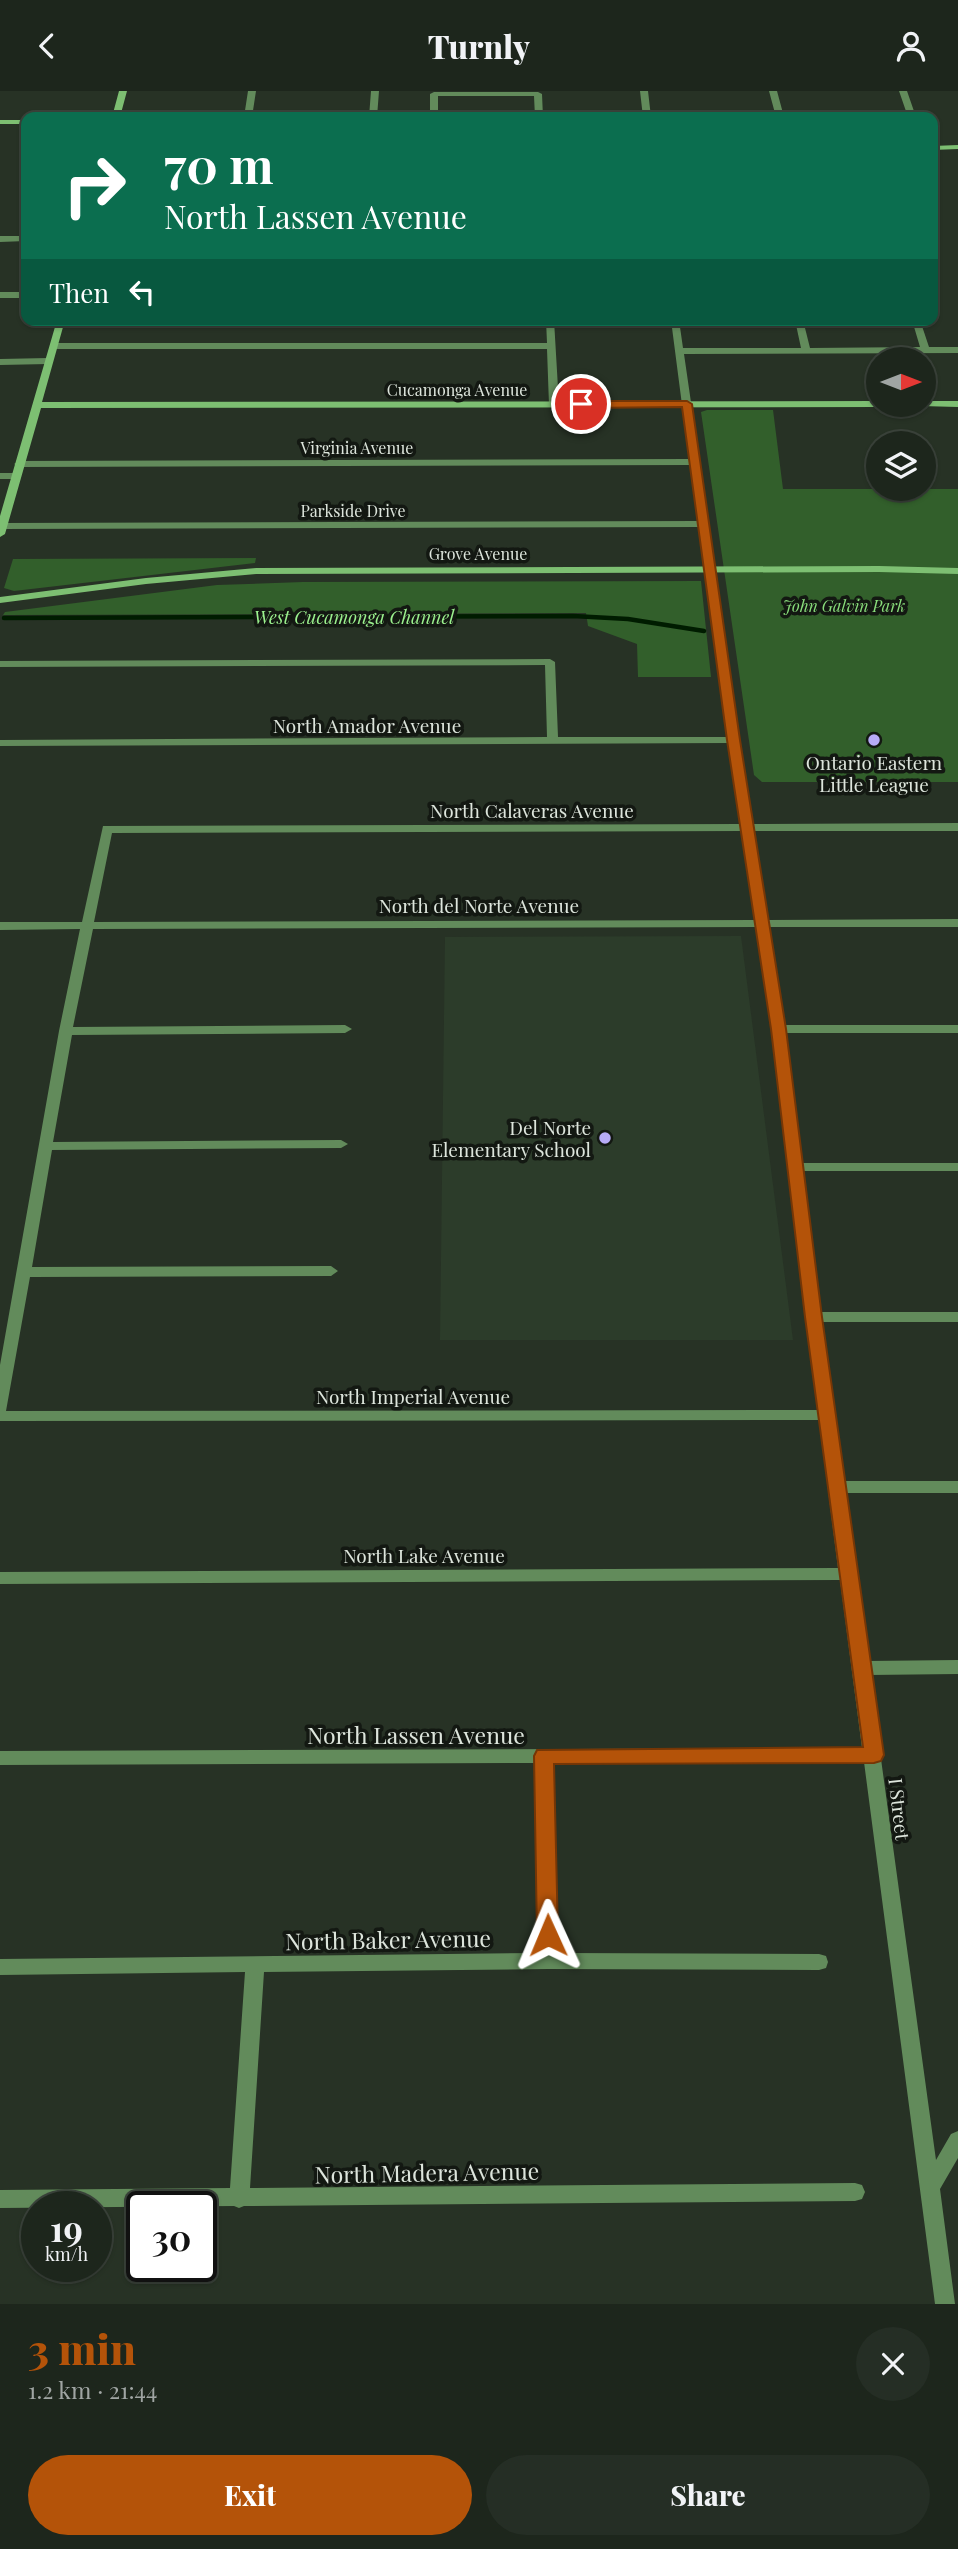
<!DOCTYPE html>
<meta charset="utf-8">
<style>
body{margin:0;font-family:"Playfair Display",serif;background:#252e25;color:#f1f3f6;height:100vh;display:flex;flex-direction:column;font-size:26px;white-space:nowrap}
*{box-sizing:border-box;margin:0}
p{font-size:23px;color:#a0a5a3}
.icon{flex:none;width:38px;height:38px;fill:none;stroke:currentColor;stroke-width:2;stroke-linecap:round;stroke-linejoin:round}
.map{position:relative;height:2213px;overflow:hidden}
.details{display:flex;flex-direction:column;background:#1d261c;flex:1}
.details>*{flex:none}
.guide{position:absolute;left:21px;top:21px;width:917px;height:214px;border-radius:14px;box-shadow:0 2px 5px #0004,0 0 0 2px #3b433b;background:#0b6e4f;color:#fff;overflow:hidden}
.needle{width:46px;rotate:90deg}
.controls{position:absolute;left:866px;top:256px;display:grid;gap:14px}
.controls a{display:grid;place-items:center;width:70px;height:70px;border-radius:50%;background:#1d261c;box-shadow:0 2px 5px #0004,0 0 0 2px #3b433b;font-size:35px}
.speed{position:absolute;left:21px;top:2100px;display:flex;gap:14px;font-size:35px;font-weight:700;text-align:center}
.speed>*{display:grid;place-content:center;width:91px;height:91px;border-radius:50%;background:#1d261c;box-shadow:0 2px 5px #0004,0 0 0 2px #3b433b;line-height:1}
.speed small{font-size:18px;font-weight:400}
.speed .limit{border:4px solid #111;border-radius:10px;background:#fff;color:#111}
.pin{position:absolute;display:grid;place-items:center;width:60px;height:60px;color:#fff;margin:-30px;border:4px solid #fff;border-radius:50%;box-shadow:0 2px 7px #0007}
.me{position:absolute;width:77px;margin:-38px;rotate:359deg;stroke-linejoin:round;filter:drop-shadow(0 0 5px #0008)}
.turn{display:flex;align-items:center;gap:24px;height:147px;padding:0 28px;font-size:32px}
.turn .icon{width:91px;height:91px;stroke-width:2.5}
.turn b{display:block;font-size:49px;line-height:60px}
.then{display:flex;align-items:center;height:66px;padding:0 28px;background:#0003;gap:14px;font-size:26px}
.round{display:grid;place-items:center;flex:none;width:74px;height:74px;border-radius:37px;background:#252e25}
.headline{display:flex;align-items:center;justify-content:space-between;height:119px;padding:0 28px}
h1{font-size:42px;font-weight:800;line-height:52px;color:#b45309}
.cta{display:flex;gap:14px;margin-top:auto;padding:14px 28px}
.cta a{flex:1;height:80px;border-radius:42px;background:#b45309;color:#fff;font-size:28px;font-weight:800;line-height:80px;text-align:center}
.cta a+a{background:#252e25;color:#f1f3f6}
header{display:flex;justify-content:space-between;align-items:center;height:91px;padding:0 28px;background:#1d261c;font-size:32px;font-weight:800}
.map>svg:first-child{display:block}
.built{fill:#2c3c2a}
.green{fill:#325f2b}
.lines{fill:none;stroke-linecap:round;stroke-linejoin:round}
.stream{stroke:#001c00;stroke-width:4.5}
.street{fill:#628b5b;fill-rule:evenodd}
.secondary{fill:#7dbf72;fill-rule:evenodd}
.route{fill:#b45309;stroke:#753606;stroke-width:2}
.poi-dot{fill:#b7abf7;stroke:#131812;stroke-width:2.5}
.labels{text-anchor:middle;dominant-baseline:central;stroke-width:7;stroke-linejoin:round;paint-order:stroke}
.far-street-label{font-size:16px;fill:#dde5dc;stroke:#131812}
.far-park-label{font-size:16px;font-style:italic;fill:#89dd7b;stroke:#131812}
.far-water-label{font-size:18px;font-style:italic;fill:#9bf18e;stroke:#131812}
.street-label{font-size:19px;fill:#dde5dc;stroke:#131812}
.poi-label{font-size:19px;fill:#dde5dc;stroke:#131812}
.near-street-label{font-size:23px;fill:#dde5dc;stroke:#131812}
</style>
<header><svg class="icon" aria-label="back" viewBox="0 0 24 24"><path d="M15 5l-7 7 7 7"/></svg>Turnly<svg class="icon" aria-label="person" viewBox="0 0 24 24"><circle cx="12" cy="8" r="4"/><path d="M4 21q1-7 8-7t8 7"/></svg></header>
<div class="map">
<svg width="958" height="2213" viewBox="0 0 958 2213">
<rect width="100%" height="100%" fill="#273225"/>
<path class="built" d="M 741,845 L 793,1249 L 440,1249 L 445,846 Z"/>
<path class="green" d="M 707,319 L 773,319 L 783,398 L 958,398 L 958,691 L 762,691 L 754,684 L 701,321 Z
M 256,467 L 255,472 L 14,500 L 4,497 L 13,468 Z
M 701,490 L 711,586 L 638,586 L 637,553 L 588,535 L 586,522 L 3,524 L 5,521 L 217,494 L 303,491 Z"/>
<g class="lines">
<path class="stream" d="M 4,527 L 573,525 L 628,528 L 704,540"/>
<path class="street" d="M 248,0 L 256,0 L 252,26 L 244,26 Z
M 371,0 L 379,0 L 377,26 L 369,26 Z
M 640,0 L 648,0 L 651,26 L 643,26 Z
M 769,0 L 777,0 L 784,26 L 776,26 Z
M 899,0 L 907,0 L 916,26 L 908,26 Z
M 434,1 L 538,1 L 542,3 L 543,26 L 535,26 L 534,5 L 438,5 L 438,26 L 430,26 L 430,3 Z
M 0,145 L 26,145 L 26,150 L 0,151 Z
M 0,201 L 26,201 L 26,207 L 0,207 Z
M 546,229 L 554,229 L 559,314 L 554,317 L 549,314 L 547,258 L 54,258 L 50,255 L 54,252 L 547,252 Z
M 671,229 L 679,229 L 683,257 L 801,257 L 795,229 L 803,229 L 810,257 L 920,256 L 912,229 L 920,229 L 929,256 L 958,256 L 958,262 L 684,263 L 752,733 L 958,732 L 958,740 L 753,740 L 768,829 L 958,828 L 958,836 L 769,836 L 785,934 L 958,934 L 958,942 L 786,942 L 802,1072 L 958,1072 L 958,1080 L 803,1080 L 820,1221 L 958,1221 L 958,1231 L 821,1231 L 843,1390 L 958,1390 L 958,1402 L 844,1402 L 867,1570 L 958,1569 L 958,1583 L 869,1584 L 880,1659 L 883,1664 L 881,1668 L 936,2069 L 951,2043 L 958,2040 L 958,2067 L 940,2098 L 955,2213 L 935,2213 L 864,1671 L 553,1672 L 557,1862 L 819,1863 L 826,1865 L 828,1871 L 826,1877 L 819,1879 L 548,1878 L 264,1881 L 250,2097 L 855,2092 L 862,2094 L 865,2101 L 862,2108 L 855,2110 L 244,2115 L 239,2117 L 234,2115 L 0,2117 L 0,2099 L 230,2097 L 245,1881 L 0,1884 L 0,1868 L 539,1862 L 535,1672 L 0,1674 L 0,1660 L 862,1657 L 840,1489 L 0,1493 L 0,1481 L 838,1477 L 819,1329 L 0,1330 L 0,1274 L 59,940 L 80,838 L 0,839 L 0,831 L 82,831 L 103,735 L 740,733 L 728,652 L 0,655 L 0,649 L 547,646 L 545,574 L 0,576 L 0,570 L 550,568 L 555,571 L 558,646 L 727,646 L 699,436 L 0,438 L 2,432 L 698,430 L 690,374 L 19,376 L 14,373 L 19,370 L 689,368 ZM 742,740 L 755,829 L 94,831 L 112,742 ZM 757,836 L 772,938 L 818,1319 L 6,1320 L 30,1186 L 331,1185 L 338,1180 L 331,1175 L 32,1176 L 52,1059 L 341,1057 L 348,1053 L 341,1049 L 53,1051 L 72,944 L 345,942 L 352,938 L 345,934 L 73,936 L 93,838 Z
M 0,268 L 48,267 L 53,270 L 48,273 L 0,274 Z
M 0,382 L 16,382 L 21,385 L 16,388 L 0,388 Z"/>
<path class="secondary" d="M 119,0 L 127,0 L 120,26 L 112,26 Z
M 0,29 L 26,29 L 26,33 L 0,33 Z
M 958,54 L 958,58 L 933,59 L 933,55 Z
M 57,229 L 65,229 L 42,311 L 878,310 L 878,313 L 882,313 L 878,316 L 41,317 L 5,443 L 0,446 L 0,425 Z
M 924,310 L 958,310 L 958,316 L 921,315 L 920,313 L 924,313 Z
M 879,475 L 958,477 L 958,483 L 879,481 L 256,483 L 146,493 L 0,512 L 0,506 L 146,487 L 256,477 Z"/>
</g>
<path class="route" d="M 687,310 L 692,313 L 740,649 L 786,938 L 822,1226 L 884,1664 L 881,1670 L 874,1672 L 554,1673 L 558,1844 L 555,1850 L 548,1853 L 540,1850 L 537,1844 L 534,1665 L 537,1659 L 863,1656 L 805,1226 L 771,938 L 727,649 L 682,316 L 581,317 L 575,313 L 581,310 Z"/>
<g class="poi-dot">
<circle cx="874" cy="649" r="7"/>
<circle cx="605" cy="1047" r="7"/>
</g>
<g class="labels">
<g class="far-street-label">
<text x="457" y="298">Cucamonga Avenue</text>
<text x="357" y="356">Virginia Avenue</text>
<text x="353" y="419">Parkside Drive</text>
<text x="478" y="462">Grove Avenue</text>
</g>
<g class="far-park-label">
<text x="844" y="514">John Galvin Park</text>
</g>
<g class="far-water-label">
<text x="354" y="526">West Cucamonga Channel</text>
</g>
<g class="street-label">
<text x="367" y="634">North Amador Avenue</text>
<text x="532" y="719">North Calaveras Avenue</text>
<text x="479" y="814">North del Norte Avenue</text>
<text x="413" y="1305">North Imperial Avenue</text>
<text x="424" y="1464">North Lake Avenue</text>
<text transform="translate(900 1718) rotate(83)">I Street</text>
</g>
<g class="poi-label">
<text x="874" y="671">Ontario Eastern<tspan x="874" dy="22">Little League</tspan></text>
<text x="591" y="1036" text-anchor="end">Del Norte<tspan x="591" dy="22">Elementary School</tspan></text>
</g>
<g class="near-street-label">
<text x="416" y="1643">North Lassen Avenue</text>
<text transform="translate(388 1848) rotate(-1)">North Baker Avenue</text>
<text transform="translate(427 2081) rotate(-1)">North Madera Avenue</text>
</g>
</g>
</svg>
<div class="controls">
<a><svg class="needle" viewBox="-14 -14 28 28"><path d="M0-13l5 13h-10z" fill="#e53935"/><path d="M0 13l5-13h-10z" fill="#a0a5a3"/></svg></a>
<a><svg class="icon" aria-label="layers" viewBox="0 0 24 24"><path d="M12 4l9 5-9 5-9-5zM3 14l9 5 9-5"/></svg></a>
</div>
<div class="speed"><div>19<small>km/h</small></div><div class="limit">30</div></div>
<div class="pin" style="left:581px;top:313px;background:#d93025"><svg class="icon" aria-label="arrive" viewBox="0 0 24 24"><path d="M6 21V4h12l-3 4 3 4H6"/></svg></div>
<svg class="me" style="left:548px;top:1844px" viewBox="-20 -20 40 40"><path d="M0-17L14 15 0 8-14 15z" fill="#b45309" stroke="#fff" stroke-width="4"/></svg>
<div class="guide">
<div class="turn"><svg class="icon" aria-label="right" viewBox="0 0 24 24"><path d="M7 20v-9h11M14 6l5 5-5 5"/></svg><div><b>70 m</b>North Lassen Avenue</div></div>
<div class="then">Then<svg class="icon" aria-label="left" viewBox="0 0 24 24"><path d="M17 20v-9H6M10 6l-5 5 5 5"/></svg></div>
</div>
</div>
<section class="details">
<div class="headline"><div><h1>3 min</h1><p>1.2 km · 21:44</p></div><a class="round"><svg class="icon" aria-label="close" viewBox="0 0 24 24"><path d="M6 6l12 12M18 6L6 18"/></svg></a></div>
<div class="cta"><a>Exit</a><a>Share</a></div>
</section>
